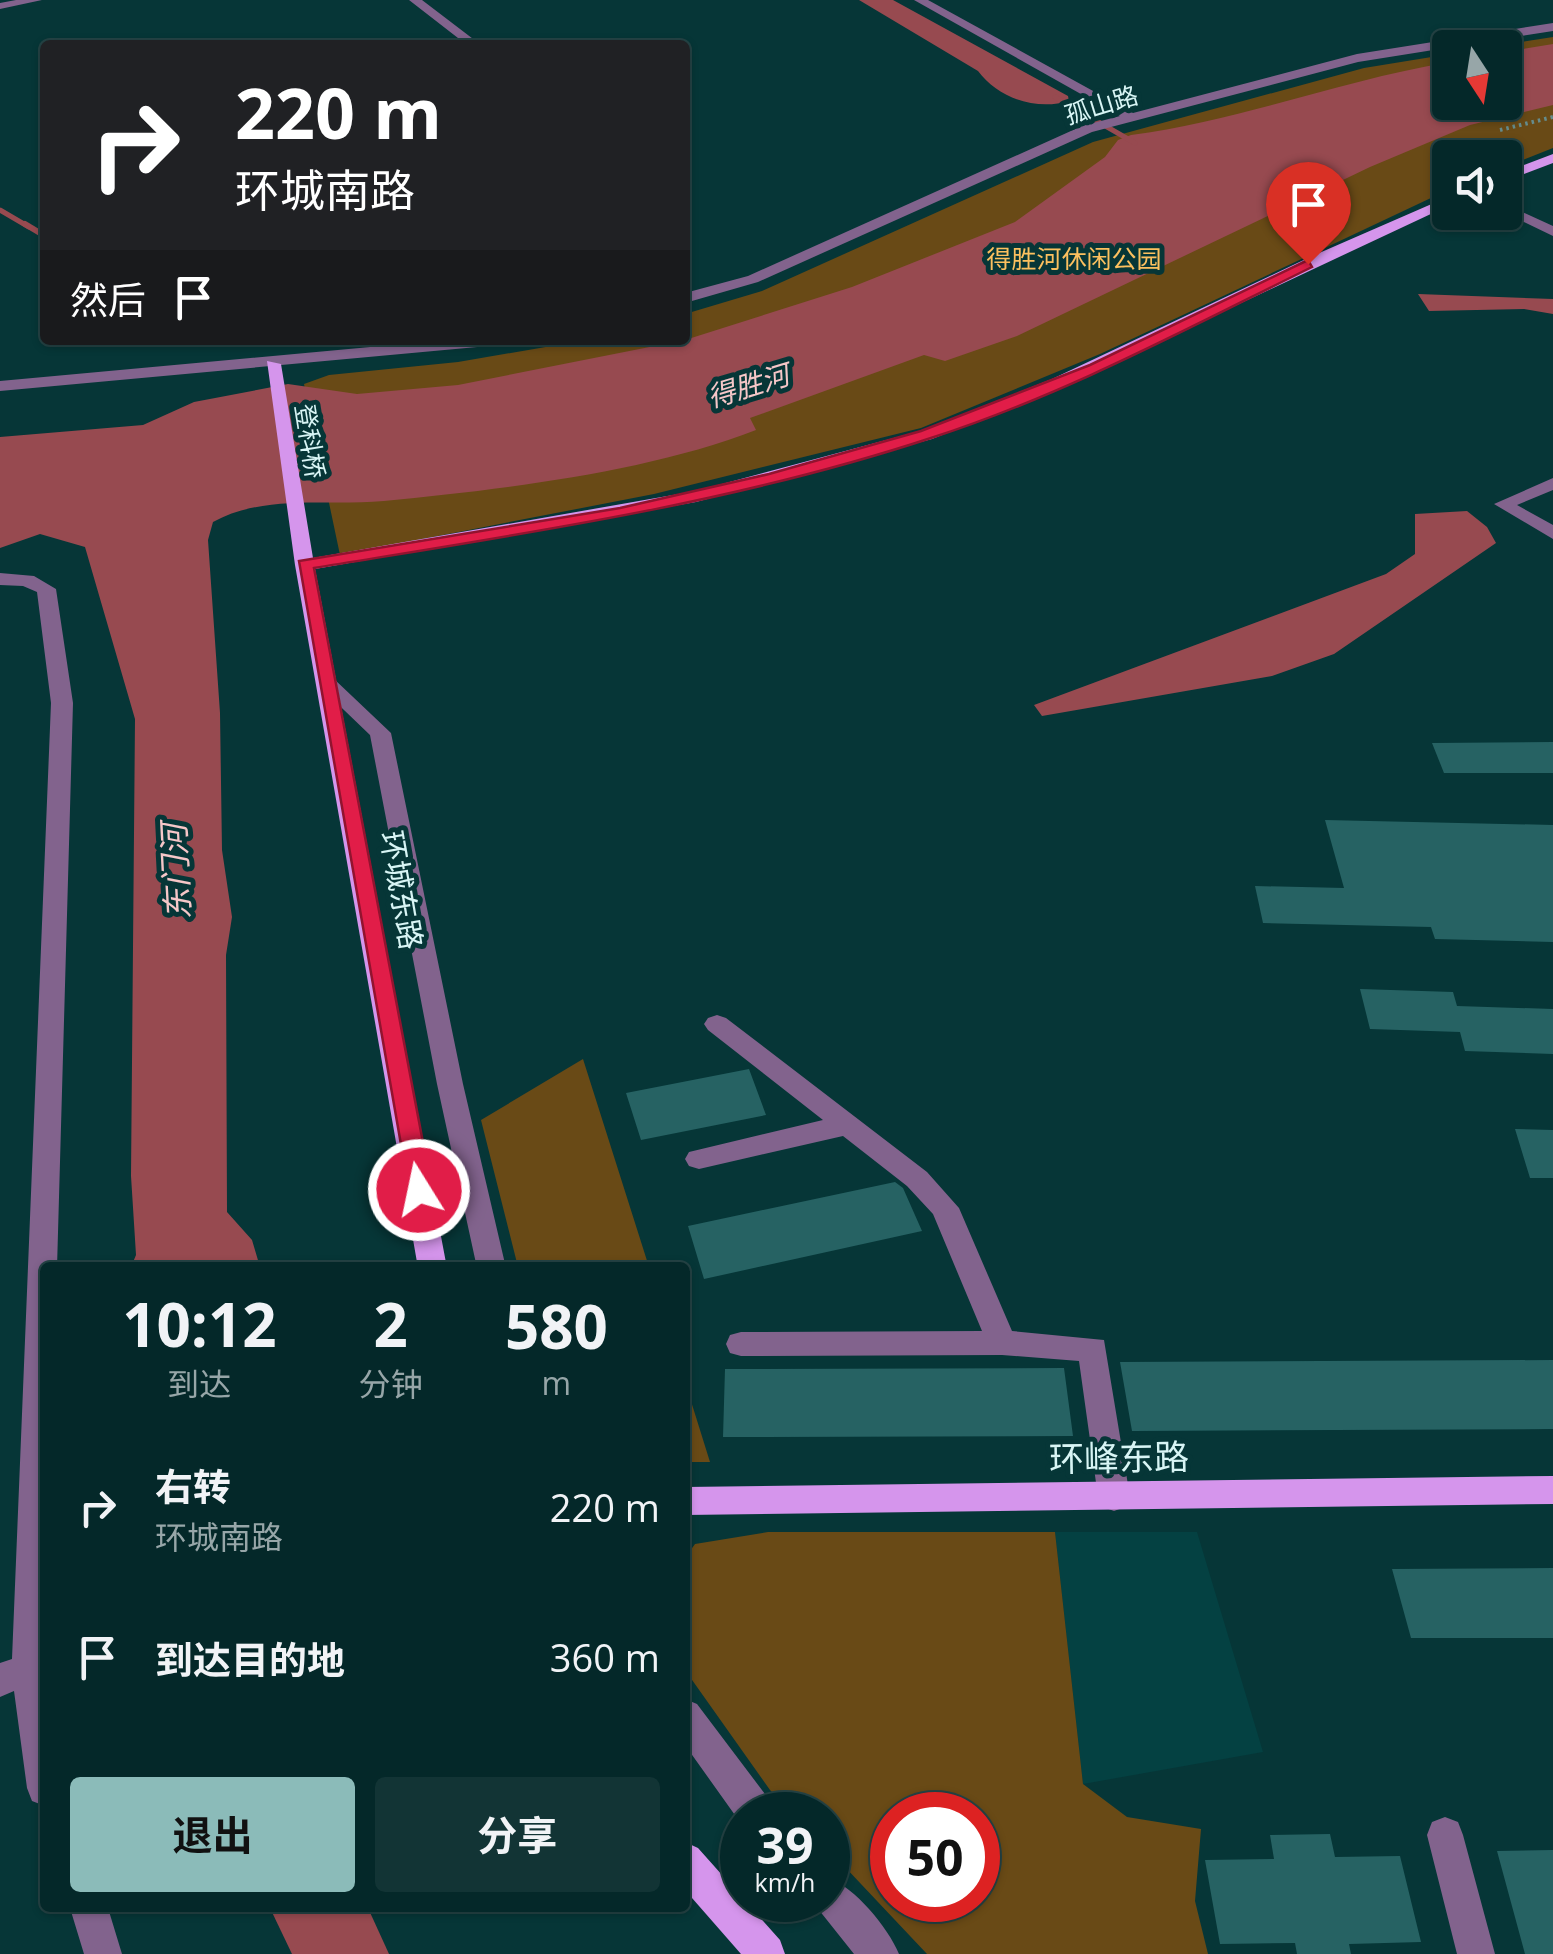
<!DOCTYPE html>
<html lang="zh">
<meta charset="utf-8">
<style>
body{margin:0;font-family:"Open Sans","Noto Sans SC",sans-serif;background:#123435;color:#f1f3f6;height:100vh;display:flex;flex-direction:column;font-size:38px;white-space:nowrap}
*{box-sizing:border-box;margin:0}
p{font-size:32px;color:#97a6a8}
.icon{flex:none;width:55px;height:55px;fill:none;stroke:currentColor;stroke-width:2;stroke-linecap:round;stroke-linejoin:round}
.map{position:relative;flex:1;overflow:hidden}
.details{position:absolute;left:40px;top:1262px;width:650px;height:650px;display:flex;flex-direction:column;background:#042829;border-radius:10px;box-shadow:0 2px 8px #0004,0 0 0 2px #254446}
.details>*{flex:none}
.hud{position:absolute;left:40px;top:40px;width:650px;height:305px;border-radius:10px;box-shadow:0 2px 8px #0004,0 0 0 2px #254446;background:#202124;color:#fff;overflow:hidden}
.needle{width:65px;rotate:168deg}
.tools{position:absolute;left:1432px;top:30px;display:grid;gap:20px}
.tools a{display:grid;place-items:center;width:90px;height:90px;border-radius:10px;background:#042829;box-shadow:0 2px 8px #0004,0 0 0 2px #254446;font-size:50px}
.speed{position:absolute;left:720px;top:1792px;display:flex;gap:20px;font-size:50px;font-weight:700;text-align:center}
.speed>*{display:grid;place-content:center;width:130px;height:130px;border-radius:50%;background:#042829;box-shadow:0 2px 8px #0004,0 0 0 2px #254446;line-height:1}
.speed small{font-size:25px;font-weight:400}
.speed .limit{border:15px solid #d22;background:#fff;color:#111}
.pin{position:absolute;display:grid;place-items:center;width:85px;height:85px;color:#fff;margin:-102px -42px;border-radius:50% 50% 50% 0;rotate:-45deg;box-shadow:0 0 10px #0007}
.pin .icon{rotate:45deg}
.me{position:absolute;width:110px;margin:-55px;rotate:350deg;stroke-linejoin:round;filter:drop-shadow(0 0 8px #0008)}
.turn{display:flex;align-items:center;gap:35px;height:210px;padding:0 30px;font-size:45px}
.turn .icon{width:130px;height:130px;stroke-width:2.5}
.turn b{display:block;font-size:70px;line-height:85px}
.then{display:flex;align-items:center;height:95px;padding:0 30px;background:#0003;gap:20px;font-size:38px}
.eta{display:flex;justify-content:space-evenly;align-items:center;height:170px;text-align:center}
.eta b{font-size:60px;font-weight:700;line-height:70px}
.action{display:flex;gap:20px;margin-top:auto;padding:20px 30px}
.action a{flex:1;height:115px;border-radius:10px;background:#8bbbb9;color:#111;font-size:40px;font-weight:700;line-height:115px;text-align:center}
.action a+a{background:#123435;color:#f1f3f6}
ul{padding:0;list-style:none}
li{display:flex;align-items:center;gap:30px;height:150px;padding:0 30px}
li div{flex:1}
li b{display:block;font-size:38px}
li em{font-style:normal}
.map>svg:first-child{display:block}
.built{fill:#044142}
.green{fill:#694a16;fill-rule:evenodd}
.water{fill:#974a50}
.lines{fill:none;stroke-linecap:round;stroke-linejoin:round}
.stream-far1{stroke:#974a50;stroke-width:5}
.stream{stroke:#974a50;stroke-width:6}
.river{fill:#974a50;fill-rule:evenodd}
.building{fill:#266263}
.path{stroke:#658c8d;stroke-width:4;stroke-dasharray:2.5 4;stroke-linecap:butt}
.minor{fill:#82638d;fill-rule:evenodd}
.major{fill:#d595ec;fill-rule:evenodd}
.route{fill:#e11d48;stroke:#92132f;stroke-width:2.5}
.labels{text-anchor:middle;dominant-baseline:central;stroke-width:10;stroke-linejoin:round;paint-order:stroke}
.far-street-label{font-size:25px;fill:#d8f5f5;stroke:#063637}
.far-park-label{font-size:25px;fill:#fcc05f;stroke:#063637}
.far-water-label{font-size:28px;font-style:italic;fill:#f6c7c8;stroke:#063637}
.street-label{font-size:30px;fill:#d8f5f5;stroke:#063637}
.water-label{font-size:32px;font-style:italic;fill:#f6c7c8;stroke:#063637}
.near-street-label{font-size:35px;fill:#d8f5f5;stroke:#063637}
</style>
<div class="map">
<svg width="1553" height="1954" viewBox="0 0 1553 1954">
<rect width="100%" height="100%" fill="#063637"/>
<path class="built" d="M 1055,1532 L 1197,1532 L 1263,1752 L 1083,1784 Z"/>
<path class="green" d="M 1553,37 L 1553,148 L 1505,167 L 1505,158 L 1450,158 L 1450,189 L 1100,354 L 921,428 L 654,494 L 340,555 L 304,384 L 329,375 L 458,362 L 586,340 L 685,340 L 685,314 L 762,291 L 1093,142 L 1364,68 L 1450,54 L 1450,102 L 1505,102 L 1505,48 L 1488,47 Z
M 583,1059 L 649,1267 L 518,1267 L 481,1120 Z
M 685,1382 L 710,1462 L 685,1462 Z
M 768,1532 L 1055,1532 L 1083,1784 L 1127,1817 L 1201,1829 L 1195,1901 L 1208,1954 L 927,1954 L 828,1849 L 828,1815 L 795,1815 L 770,1790 L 685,1670 L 685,1558 L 695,1544 ZM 892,1815 L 978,1815 L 978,1900 L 892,1900 Z"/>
<path class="water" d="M 859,0 L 893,0 L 1068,96 L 1069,101 C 1036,111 998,98 978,71 Z
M 1553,44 L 1553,105 L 1470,125 L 1370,167 L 1017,336 L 945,361 L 924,355 L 750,418 L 756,430 C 645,473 503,489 384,501 C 328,506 263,494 213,522 L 208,540 L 220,713 L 222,850 L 232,917 L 226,955 L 227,1212 L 252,1240 L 260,1267 L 131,1267 L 136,1255 L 131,1176 L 135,719 L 85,547 L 40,534 L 0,548 L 0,437 L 143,425 L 194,402 L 288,384 L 357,394 L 458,385 L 685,340 L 852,287 L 1015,222 L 1105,157 L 1118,140 L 1131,135 C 1240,121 1342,80 1450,62 L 1450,102 L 1505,102 L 1505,52 Z
M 1418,294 L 1553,299 L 1553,314 L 1524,309 L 1429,311 Z
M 1467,511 L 1487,527 L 1496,543 L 1334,654 L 1272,676 L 1042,716 L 1034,705 L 1386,574 L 1415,554 L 1415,514 Z"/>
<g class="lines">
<path class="stream-far1" d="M 1055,97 L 1135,143
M 0,210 L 29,227"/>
<path class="stream" d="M 25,224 L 45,236"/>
<path class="river" d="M 270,1908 L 368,1908 L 389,1954 L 292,1954 Z"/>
</g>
<path class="building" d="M 1553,742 L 1553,773 L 1444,773 L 1432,743 Z
M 1325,820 L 1553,825 L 1553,942 L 1435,939 L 1431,927 L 1263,923 L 1255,886 L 1344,888 Z
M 1360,989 L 1453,992 L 1457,1006 L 1553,1009 L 1553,1054 L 1465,1051 L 1460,1032 L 1370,1029 Z
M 749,1069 L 766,1115 L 641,1140 L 626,1093 Z
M 1515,1129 L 1553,1130 L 1553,1178 L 1530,1178 Z
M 895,1182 L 903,1188 L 922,1231 L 704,1279 L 688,1226 Z
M 1553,1360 L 1553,1429 L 1132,1431 L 1120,1362 Z
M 1064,1368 L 1073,1436 L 723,1437 L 725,1369 Z
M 1553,1568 L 1553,1638 L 1411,1638 L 1392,1569 Z
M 1330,1834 L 1335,1857 L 1400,1856 L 1421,1942 L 1349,1944 L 1351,1954 L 1297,1954 L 1295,1943 L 1220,1944 L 1205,1860 L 1274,1859 L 1270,1835 Z
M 1553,1850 L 1553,1954 L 1525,1954 L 1497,1851 Z"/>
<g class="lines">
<path class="path" d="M 1500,130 L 1553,117"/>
<path class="minor" d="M 16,0 L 42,0 L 0,9 L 0,3 Z
M 409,0 L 422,0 L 481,45 L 467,45 Z
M 914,0 L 928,0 L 1133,113 L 1357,54 L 1553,23 L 1553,31 L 1358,62 L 1092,132 L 758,282 L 685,303 L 685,293 L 748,276 L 1082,126 L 1120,116 Z
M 1505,204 L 1553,226 L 1553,236 L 1503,212 Z
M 446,340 L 507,340 L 499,345 L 0,391 L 0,381 Z
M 1553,478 L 1553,490 L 1517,505 L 1553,525 L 1553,539 L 1494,504 Z
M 0,573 L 34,576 L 56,589 L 73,703 L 57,1268 L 45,1268 L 45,1806 L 32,1801 L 27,1788 L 14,1691 L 0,1697 L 0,1663 L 12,1659 L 51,703 L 37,592 L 23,586 L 0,585 Z
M 326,676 L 333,678 L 391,733 L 463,1084 L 506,1268 L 477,1268 L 437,1084 L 370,735 L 319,686 L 316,682 Z
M 717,1015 L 726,1018 L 927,1172 L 959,1208 L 1012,1331 L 1104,1340 L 1130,1497 L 1125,1507 L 1114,1511 L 1103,1507 L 1098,1497 L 1079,1361 L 1002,1355 L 741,1356 L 730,1353 L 726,1344 L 730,1335 L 741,1332 L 982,1331 L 933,1214 L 907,1186 L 843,1136 L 699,1169 L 689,1166 L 685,1159 L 689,1152 L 823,1120 L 708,1030 L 704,1024 L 708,1018 Z
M 685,1699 L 697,1704 L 771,1802 L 776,1815 L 742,1815 L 742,1825 L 685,1745 Z
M 1445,1817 L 1458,1822 L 1463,1835 L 1495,1954 L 1457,1954 L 1427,1835 L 1432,1822 Z
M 828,1877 C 855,1888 888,1927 899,1954 L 854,1954 L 811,1900 L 828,1900 Z
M 70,1908 L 108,1908 L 122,1954 L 84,1954 Z"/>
<path class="major" d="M 1553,154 L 1553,163 L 1505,181 L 1505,172 Z
M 1450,196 L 1450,205 L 1064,386 L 932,439 L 696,502 L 315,569 L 447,1268 L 418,1268 L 295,565 L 267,361 L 281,364 L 313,558 L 696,491 L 920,431 L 1052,379 L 1310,257 Z
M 1553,1476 L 1553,1504 L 685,1515 L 685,1487 Z
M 685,1842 L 698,1848 L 780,1940 L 785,1954 L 741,1954 L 685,1890 Z"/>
</g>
<path class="route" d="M 1308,260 L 1312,267 C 1188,328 1064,395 931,438 C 731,504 522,534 314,568 L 432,1190 L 419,1199 L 410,1196 L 299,561 L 620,508 L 769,474 L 921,431 L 1090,365 Z"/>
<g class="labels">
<g class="far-street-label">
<text transform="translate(1101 104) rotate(-17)">孤山路</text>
<text transform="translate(311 441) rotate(81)">登科桥</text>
</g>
<g class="far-park-label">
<text x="1074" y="258">得胜河休闲公园</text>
</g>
<g class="far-water-label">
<text transform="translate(748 385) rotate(-17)">得胜河</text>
</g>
<g class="street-label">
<text transform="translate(402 890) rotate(80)">环城东路</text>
</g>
<g class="water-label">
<text transform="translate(175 872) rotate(-93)">东门河</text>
</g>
<g class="near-street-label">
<text transform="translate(1119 1457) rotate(-1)">环峰东路</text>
</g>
</g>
</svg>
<div class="tools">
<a><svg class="needle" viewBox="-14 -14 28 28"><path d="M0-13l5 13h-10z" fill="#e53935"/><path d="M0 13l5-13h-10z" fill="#97a6a8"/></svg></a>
<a><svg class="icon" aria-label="sound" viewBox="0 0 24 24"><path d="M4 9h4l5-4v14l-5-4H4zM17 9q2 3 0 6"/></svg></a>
</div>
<div class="speed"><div>39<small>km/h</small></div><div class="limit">50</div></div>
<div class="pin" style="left:1308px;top:264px;background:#d93025"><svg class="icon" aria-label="arrive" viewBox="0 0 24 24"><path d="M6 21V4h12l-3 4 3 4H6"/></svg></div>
<svg class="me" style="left:419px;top:1190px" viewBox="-20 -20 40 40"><circle r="17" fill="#e11d48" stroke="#fff" stroke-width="3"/><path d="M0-11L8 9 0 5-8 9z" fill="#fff"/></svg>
<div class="hud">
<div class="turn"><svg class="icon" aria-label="right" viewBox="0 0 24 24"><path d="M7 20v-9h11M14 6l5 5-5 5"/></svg><div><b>220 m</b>环城南路</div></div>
<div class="then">然后<svg class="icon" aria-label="arrive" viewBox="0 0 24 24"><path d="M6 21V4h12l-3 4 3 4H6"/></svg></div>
</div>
<section class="details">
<div class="eta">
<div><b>10:12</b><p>到达</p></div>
<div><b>2</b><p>分钟</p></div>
<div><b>580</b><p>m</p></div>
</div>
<ul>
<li><svg class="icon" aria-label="right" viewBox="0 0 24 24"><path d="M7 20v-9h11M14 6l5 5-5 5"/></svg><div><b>右转</b><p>环城南路</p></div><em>220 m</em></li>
<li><svg class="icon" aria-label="arrive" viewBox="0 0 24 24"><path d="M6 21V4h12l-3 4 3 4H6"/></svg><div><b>到达目的地</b></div><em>360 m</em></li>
</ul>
<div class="action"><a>退出</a><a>分享</a></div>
</section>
</div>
